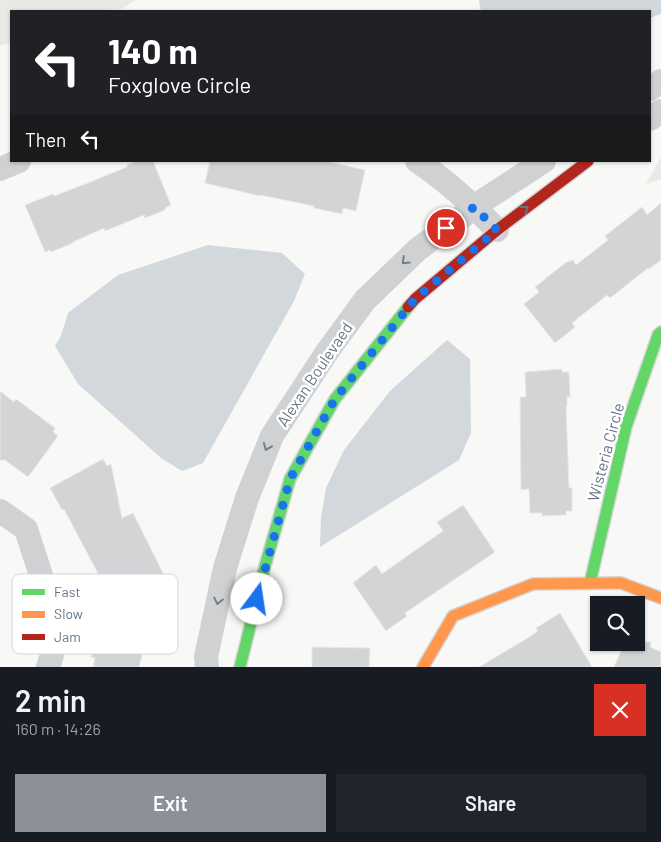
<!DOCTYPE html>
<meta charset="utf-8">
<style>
body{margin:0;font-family:Barlow,sans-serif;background:#20242c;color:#f1f3f6;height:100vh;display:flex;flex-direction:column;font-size:19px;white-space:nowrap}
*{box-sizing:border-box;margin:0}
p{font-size:16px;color:#9ea1a6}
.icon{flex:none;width:28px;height:28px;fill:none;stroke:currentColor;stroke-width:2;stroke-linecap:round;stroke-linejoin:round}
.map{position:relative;height:667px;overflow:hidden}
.side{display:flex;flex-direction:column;background:#171b24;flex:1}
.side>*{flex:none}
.banner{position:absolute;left:10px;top:10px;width:641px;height:152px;border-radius:0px;box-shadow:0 1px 4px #0004;background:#202124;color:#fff;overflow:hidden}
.tools{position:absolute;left:590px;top:596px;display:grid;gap:10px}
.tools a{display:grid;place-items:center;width:55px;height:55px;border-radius:0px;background:#171b24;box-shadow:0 1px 4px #0004;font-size:25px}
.pin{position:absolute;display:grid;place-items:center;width:42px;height:42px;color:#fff;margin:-21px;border:2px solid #fff;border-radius:50%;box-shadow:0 1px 5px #0007}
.me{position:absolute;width:55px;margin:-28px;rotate:14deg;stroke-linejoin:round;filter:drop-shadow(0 0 4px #0008)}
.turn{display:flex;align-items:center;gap:18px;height:105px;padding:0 15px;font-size:22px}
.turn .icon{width:65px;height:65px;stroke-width:2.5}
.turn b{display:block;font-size:35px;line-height:42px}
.then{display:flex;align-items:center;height:48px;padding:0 15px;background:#0003;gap:10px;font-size:19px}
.round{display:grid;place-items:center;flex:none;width:52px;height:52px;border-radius:0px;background:#20242c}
.head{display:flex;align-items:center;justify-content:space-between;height:85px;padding:0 15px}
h1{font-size:30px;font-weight:600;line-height:38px}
.primary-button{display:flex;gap:10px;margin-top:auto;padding:10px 15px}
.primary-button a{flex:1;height:58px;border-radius:0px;background:#8c9099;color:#fff;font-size:20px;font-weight:600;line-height:58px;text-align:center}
.primary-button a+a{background:#20242c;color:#f1f3f6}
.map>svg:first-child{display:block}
.green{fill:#e8ebe5}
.water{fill:#d2d8dc}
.building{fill:#d3d4d5;stroke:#e8e8e7}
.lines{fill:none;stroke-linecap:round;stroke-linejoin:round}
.fast-casing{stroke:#d5d6d7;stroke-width:14}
.slow-casing{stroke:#d5d6d7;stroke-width:14}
.jam-casing{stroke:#d5d6d7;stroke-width:14}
.street{stroke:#d0d1d2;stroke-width:24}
.fast{stroke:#63d668;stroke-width:11}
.slow{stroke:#ff974d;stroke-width:11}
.jam{stroke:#b3261e;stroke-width:11}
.oneway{stroke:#667789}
.oneway2{stroke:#718090}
.route{stroke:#1a73e8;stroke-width:9;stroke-dasharray:0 16.2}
.labels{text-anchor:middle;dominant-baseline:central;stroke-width:5;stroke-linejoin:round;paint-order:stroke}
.street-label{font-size:16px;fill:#667789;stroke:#fff}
.key{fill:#fff;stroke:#d1d6dc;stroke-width:1}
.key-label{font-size:14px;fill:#667789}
</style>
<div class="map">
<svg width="661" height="667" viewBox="0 0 661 667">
<rect width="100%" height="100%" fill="#f8f8f7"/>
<path class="green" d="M 0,0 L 136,0 L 121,9 L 91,11 L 11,11 L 11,42 L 0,46 Z
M 661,157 L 661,179 L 646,184 Z"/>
<path class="water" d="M 479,0 L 661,0 L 661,14 L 650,18 L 650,11 L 486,11 L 480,9 Z
M 208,245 L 282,253 L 305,274 L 294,301 L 203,463 L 182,471 L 161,458 L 78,384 L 55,346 L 61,336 L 68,313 L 118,275 Z
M 447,340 L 470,359 L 471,433 L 459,460 L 320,547 L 321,518 L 326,488 L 344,450 L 390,391 Z"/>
<path class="building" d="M 136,161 L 153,161 L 171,205 L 165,208 L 165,210 L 145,218 L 144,215 L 105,231 L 104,228 L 73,242 L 73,243 L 51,252 L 50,250 L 45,252 L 25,205 L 53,194 L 54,196 L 88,183 L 127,167 L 127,165 Z
M 210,161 L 325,161 L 365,170 L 356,211 L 343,208 L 342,214 L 314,208 L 314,206 L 260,195 L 260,196 L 205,183 Z
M 661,203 L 661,260 L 649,269 L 648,268 L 610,298 L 607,295 L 572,323 L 575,327 L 555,343 L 524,304 L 539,292 L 535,287 L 565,263 L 573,260 L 576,265 L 608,240 L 605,236 L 642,207 L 647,215 Z
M 562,369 L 562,372 L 569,372 L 570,397 L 567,397 L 567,406 L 566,406 L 569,488 L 572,488 L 572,511 L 566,511 L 566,515 L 542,516 L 542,513 L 530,513 L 529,489 L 521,490 L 520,397 L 526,397 L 525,372 Z
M 0,391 L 14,402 L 16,399 L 55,428 L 53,432 L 58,436 L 28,477 L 5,460 L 0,460 Z
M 103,459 L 107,466 L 111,464 L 122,518 L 133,513 L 165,577 L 113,605 L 100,580 L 101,579 L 64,509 L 62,510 L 50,488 Z
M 463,505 L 495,552 L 405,613 L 407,616 L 386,631 L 353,583 L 376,565 L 382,574 L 410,554 L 443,531 L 437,522 Z
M 560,613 L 592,667 L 479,667 L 531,636 L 538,631 L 536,628 Z
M 101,632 L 145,643 L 139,667 L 93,667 L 95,658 L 91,657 L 96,635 L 100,636 Z
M 625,642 L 651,642 L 650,647 L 661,652 L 661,667 L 614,667 Z
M 312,647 L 370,648 L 369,667 L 312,667 Z"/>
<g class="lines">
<g class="fast-casing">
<path id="fast" d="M 590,583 L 626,427 L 658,335 L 661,332
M 240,667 L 265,566 L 290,479 L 335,399 L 408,307"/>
</g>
<g class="slow-casing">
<path id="slow" d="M 423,667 L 453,616 L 533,584 L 621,583 L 661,598"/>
</g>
<g class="jam-casing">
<path id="jam" d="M 408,307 L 415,299 L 497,230 L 588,161"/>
</g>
<path class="street" d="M 650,89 L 661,81
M 650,119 L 661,111
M 417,161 C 447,181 472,204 497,230
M 0,169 L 19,161
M 0,511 L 26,529 L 48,597 L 52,655 L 48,667
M 207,667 L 206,657 L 225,568 L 247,498 L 272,436 L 327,352 L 365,300 L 417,250 L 487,198 L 544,161"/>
<use href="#fast" class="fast"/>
<use href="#slow" class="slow"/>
<use href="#jam" class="jam"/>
</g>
<defs><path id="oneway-chevron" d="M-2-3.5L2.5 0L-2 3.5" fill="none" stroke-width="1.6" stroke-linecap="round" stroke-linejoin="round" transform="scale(1.25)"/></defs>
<use class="oneway" href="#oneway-chevron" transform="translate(525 209) rotate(-37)"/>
<g class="oneway2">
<use href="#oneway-chevron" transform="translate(405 261) rotate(136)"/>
<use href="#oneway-chevron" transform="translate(267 447) rotate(112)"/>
<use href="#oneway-chevron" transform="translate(218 601) rotate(102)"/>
</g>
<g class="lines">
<path class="route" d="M 257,599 L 290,479 L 335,399 L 415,299 L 497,230 L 474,207 L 446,228"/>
</g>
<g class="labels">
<g class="street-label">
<text transform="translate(314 374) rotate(-56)">Alexan Boulevaed</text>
<text transform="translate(605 452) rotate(-75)">Wisteria Circle</text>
</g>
</g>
<rect x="12" y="574" width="166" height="80" rx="8" class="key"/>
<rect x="22" y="589" width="23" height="6" fill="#63d668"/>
<rect x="22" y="611" width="23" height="7" fill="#ff974d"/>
<rect x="22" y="634" width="23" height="6" fill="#b3261e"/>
<g class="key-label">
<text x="54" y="597">Fast</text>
<text x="54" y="619">Slow</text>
<text x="54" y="642">Jam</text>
</g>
</svg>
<div class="tools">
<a><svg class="icon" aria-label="search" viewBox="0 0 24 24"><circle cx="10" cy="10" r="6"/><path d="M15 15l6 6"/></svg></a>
</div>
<div class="pin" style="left:446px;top:228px;background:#d93025"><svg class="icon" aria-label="arrive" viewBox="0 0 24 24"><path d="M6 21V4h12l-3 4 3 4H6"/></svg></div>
<svg class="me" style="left:257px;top:599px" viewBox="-20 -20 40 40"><circle r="19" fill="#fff"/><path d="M0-13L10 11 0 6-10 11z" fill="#1a73e8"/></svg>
<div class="banner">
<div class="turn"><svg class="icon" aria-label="left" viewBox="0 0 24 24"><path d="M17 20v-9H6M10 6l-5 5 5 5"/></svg><div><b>140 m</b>Foxglove Circle</div></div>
<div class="then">Then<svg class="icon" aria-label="left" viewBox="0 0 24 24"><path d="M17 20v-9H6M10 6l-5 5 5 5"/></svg></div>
</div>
</div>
<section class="side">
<div class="head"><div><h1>2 min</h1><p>160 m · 14:26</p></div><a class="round" style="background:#d93025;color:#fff"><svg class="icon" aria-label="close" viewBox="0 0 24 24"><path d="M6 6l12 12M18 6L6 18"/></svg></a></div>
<div class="primary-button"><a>Exit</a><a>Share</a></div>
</section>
